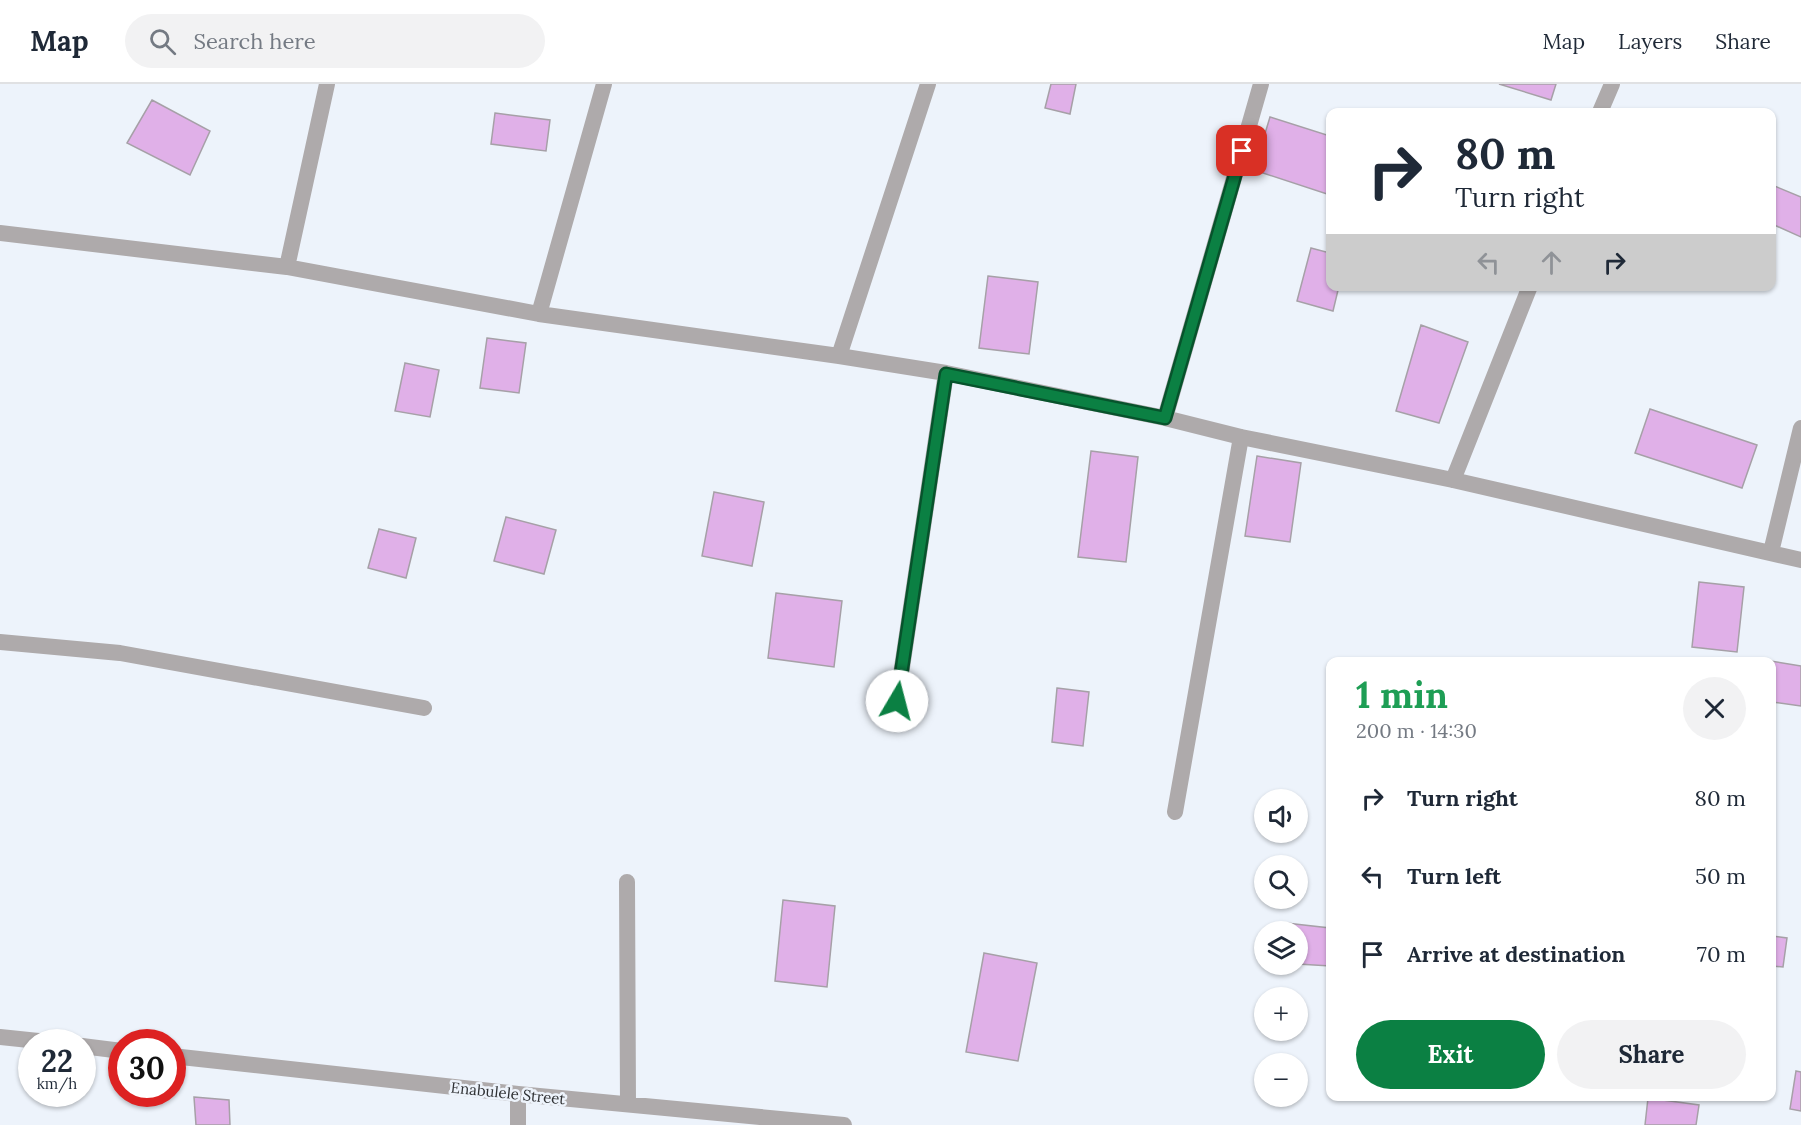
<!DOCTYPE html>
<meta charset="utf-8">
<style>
body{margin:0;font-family:Lora,serif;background:#f2f2f3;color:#1f2937;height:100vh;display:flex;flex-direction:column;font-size:22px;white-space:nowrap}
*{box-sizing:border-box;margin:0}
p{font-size:20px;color:#747a83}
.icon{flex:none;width:33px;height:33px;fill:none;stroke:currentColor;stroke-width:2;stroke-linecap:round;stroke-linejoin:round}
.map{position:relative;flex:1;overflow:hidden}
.drawer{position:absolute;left:1326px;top:573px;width:450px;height:444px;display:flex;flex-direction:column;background:#fff;border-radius:12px;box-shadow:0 2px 4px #0004}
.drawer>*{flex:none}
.hud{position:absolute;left:1326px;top:24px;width:450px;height:183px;border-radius:12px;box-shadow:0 2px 4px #0004;background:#fff;color:#1f2937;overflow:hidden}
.fabs{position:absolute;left:1254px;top:705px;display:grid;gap:12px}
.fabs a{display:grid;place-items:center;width:54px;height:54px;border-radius:50%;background:#fff;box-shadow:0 2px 4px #0004;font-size:30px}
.speed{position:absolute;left:18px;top:945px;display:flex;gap:12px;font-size:30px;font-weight:700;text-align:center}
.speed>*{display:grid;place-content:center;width:78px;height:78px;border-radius:50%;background:#fff;box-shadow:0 2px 4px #0004;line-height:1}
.speed small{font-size:15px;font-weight:400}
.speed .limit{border:9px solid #d22;background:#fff;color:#111}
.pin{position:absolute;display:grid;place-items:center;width:51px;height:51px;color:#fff;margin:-26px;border-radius:12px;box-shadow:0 3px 9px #0006}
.me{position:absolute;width:66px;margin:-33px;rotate:8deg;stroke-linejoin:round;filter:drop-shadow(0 0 4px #0008)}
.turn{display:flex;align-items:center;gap:21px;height:126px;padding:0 30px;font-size:27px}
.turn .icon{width:78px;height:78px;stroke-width:2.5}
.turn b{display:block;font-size:42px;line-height:51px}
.lanes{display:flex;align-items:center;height:57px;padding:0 30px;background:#0003;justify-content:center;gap:30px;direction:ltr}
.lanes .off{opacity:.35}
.round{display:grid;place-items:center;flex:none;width:63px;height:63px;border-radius:32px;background:#f2f2f3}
.headline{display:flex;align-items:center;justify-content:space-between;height:102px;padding:0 30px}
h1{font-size:36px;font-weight:700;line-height:45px;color:#1e9e55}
.cta{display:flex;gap:12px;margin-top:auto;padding:12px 30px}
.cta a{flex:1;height:69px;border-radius:36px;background:#0b8043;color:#fff;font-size:24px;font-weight:700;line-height:69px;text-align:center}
.cta a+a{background:#f2f2f3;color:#1f2937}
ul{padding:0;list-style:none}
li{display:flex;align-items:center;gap:18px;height:78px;padding:0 30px}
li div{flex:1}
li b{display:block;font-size:22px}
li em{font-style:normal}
header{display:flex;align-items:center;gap:36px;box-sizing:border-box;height:84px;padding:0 30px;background:#fff;border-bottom:2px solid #e0e1e3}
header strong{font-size:28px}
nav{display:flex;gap:33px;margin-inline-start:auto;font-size:21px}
.search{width:420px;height:54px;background:#f2f2f3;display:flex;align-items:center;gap:15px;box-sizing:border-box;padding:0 21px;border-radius:33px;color:#747a83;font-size:22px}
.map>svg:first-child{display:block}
.building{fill:#e0b0e8;stroke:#a6a0a7;stroke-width:1.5}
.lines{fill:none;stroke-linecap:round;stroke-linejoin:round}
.minor{stroke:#aeaaab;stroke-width:16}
.route-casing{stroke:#07532c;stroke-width:15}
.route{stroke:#0b8043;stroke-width:10}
.labels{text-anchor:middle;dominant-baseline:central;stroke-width:5;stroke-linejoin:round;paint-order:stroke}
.street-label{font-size:15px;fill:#2f3134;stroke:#edf3fb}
</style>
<header>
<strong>Map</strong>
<div class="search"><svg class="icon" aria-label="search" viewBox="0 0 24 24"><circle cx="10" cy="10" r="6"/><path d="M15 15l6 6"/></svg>Search here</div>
<nav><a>Map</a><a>Layers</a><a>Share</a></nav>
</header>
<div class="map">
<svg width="1801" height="1041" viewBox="0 0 1801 1041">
<rect width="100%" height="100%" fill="#edf3fb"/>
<path class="building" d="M 1051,0 L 1076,0 L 1070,30 L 1045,24 Z
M 1499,0 L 1556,0 L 1551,16 Z
M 152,16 L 210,47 L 190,91 L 127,59 Z
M 495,29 L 550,36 L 546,67 L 491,60 Z
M 1270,33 L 1330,52 L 1330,111 L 1254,86 Z
M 1772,101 L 1801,113 L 1801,153 L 1772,140 Z
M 1311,164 L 1330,169 L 1330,202 L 1339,202 L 1333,227 L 1297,217 Z
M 988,192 L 1038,198 L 1029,270 L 979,264 Z
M 1421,241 L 1468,258 L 1439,339 L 1396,327 Z
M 487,254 L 526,259 L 519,309 L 480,304 Z
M 405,279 L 439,286 L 430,333 L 395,327 Z
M 1650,325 L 1757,361 L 1742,404 L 1635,369 Z
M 1091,367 L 1138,373 L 1126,478 L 1078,473 Z
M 1257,372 L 1301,379 L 1290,458 L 1245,452 Z
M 714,408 L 764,418 L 752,482 L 702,472 Z
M 506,433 L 556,446 L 544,490 L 494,477 Z
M 379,445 L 416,454 L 406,494 L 368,484 Z
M 1699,498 L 1744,503 L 1737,568 L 1692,563 Z
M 776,509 L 842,517 L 834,583 L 768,574 Z
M 1758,575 L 1801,582 L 1801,622 L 1772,618 L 1772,578 L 1758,578 Z
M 1057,604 L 1089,608 L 1083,662 L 1052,658 Z
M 783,816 L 835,822 L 827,903 L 775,897 Z
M 1286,839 L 1330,844 L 1330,882 L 1298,880 L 1298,848 L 1285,848 Z
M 1772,852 L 1787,854 L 1783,883 L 1772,882 Z
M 984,869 L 1037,879 L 1018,977 L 966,968 Z
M 1796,987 L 1801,988 L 1801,1027 L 1790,1025 Z
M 194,1013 L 229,1016 L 230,1041 L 196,1041 Z
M 1648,1014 L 1699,1021 L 1696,1041 L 1645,1041 Z"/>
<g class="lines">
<path class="minor" d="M 1600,28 L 1612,0
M 0,149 L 287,183 L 539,230 L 839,272 L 946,289 L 1165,334 L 1241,353 L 1453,396 L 1801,476
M 287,183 L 327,0
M 539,230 L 604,0
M 839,272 L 928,0
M 1165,334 L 1261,0
M 1453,396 L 1530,202
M 1771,468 L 1801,344
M 0,558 L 120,569 L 424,624
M 897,617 L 946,289
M 1175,728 L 1241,353
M 627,798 L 628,1020
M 0,953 L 48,958
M 82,962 L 122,967
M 172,972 L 518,1010 L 844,1041
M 518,1010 L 518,1041"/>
</g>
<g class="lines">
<g class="route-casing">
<path id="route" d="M 897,617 L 946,290 L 1165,334 L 1242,67"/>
</g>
<use href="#route" class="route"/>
</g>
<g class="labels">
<g class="street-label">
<text transform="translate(508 1009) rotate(6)">Enabulele Street</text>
</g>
</g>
</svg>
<div class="fabs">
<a><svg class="icon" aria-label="sound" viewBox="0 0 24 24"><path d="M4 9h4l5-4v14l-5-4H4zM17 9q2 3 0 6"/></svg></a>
<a><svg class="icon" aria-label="search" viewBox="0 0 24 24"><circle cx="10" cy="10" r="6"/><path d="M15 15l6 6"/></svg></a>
<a><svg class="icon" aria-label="layers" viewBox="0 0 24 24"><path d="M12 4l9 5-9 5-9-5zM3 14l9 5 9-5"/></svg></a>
<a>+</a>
<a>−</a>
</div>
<div class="speed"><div>22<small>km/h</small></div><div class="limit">30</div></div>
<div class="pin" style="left:1242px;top:67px;background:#d93025"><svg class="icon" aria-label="arrive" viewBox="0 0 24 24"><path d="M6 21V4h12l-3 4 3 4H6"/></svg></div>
<svg class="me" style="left:897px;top:617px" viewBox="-20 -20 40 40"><circle r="19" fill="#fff"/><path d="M0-13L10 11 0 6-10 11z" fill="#0b8043"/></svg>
<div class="hud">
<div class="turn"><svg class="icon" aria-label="right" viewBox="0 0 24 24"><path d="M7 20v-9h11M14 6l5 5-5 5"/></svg><div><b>80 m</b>Turn right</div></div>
<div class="lanes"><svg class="icon off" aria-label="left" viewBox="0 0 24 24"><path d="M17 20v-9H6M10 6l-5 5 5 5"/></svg><svg class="icon off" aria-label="ahead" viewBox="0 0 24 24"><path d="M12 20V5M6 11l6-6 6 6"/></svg><svg class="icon" aria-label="right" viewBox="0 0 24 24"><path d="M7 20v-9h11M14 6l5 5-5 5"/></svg></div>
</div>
<section class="drawer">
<div class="headline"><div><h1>1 min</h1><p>200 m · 14:30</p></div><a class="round"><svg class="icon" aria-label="close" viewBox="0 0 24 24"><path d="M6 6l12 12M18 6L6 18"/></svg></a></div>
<ul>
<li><svg class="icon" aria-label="right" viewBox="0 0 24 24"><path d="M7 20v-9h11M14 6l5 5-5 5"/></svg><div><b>Turn right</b></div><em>80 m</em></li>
<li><svg class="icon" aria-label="left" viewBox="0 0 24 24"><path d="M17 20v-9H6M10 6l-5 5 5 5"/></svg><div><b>Turn left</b></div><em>50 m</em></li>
<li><svg class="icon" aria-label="arrive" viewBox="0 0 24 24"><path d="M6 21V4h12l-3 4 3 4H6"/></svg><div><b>Arrive at destination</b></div><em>70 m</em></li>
</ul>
<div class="cta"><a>Exit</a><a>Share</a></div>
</section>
</div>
